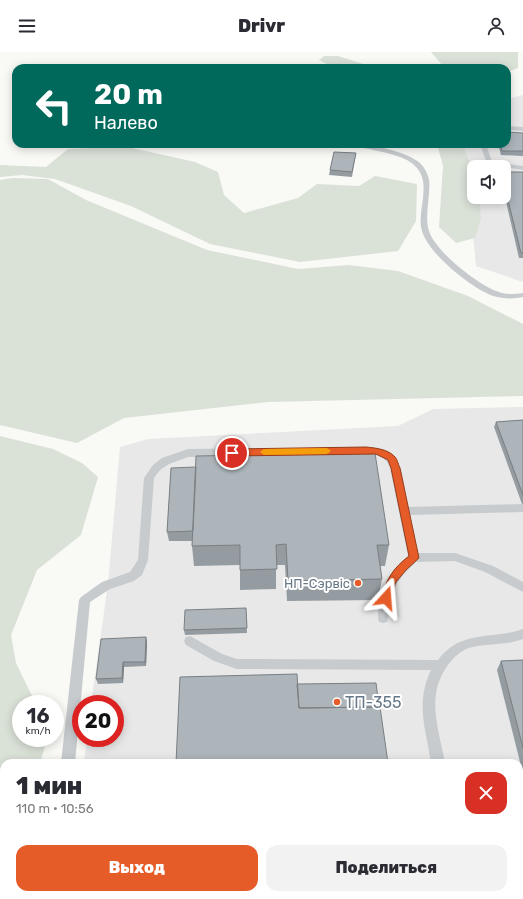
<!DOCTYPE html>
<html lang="ru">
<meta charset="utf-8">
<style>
body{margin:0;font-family:Rubik,sans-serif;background:#f2f2f3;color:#2b2b33;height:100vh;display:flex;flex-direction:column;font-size:15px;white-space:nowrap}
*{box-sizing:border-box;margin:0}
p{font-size:13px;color:#7c7c81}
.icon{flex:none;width:22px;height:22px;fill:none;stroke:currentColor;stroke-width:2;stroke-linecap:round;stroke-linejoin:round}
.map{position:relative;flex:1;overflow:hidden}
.panel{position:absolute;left:0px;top:707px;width:523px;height:140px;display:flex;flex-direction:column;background:#fff;border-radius:12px 12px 0 0;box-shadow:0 2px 10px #0003}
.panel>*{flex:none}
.guide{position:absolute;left:12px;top:12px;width:499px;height:84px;border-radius:12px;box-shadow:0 2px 10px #0003;background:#00695c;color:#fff;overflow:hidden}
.tools{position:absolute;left:467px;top:108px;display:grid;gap:8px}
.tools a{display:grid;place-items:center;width:44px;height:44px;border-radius:8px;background:#fff;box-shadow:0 2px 10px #0003;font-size:20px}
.speed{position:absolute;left:12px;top:643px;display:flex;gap:8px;font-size:20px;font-weight:700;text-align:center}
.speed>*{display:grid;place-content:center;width:52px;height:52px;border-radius:50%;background:#fff;box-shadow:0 2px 10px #0003;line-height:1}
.speed small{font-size:10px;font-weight:400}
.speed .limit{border:6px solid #d22;background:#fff;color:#111}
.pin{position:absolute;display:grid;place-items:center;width:34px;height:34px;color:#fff;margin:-17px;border:2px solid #fff;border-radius:50%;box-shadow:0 1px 4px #0007}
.me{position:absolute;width:44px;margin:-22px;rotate:19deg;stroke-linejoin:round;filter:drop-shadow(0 0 3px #0008)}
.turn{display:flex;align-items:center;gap:14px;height:84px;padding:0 16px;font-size:18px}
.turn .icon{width:52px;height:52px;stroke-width:2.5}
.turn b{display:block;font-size:28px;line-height:34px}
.round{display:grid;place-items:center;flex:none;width:42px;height:42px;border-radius:12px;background:#f2f2f3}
.overview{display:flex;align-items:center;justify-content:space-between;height:68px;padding:0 16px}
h1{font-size:24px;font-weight:800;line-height:30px}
.primary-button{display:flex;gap:8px;margin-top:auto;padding:8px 16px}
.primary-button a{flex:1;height:46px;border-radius:12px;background:#e65c29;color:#fff;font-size:16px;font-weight:800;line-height:46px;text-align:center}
.primary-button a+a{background:#f2f2f3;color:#2b2b33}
header{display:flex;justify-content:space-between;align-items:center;height:52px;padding:0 16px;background:#fff;font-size:18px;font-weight:800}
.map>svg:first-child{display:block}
.built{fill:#e7e8e7;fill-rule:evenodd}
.green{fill:#dae1d7}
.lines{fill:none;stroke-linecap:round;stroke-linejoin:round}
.service{fill:#c7cbce;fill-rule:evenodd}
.wall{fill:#959ca1}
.shaded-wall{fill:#797f83}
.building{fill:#adb5bb;stroke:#797f83}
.route{fill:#e65c29;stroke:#963c1b}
.slow{fill:#f59e0b}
.poi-dot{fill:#e65c29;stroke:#fff;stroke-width:1.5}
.labels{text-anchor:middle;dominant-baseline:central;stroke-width:4;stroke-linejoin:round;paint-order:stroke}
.poi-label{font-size:13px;fill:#677888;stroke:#fff;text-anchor:end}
.near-poi-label{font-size:16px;fill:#677888;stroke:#fff;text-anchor:start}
</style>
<header><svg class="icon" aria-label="menu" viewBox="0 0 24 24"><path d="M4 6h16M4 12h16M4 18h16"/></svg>Drivr<svg class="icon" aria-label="person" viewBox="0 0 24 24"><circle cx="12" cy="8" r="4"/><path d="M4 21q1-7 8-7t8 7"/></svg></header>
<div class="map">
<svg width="523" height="847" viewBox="0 0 523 847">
<rect width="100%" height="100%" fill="#f9f9f6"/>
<path class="built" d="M 523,43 L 523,230 L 476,214 L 464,92 L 507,92 L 507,47 ZM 474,115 L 504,115 L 504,145 L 474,145 Z
M 523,355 L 523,847 L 66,847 L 67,843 L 519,843 L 519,711 L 84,711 L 87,686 L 115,686 L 115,652 L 91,652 L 108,532 L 120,395 L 148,387 L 398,374 L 433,357 Z"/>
<path class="green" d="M 431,0 L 518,0 L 518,16 L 507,20 L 507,16 L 442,16 L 443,14 Z
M 324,4 L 338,4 L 376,16 L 334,16 L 319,8 Z
M 437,92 L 463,92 L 474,123 L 474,145 L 479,145 L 481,167 L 475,186 L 456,191 L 439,175 L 443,114 Z
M 90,96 L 132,96 L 195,110 L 218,120 L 224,143 L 244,161 L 298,146 L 317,132 L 359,134 L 375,124 L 417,132 L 416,169 L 398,199 L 300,210 L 210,192 L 131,154 L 55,127 L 22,123 L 0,125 L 0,113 L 46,115 L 68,97 Z
M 13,126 L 48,127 L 86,148 L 207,198 L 298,217 L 349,213 L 398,219 L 468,244 L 523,272 L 523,344 L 268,350 L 124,366 L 77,391 L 0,373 L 0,128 Z
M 0,384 L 53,397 L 82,411 L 98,425 L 81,483 L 37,518 L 11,583 L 16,611 L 36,652 L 21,652 L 21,686 L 44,686 L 45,694 L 40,711 L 4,711 L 4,822 L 0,834 Z"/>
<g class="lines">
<path class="service" d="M 507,74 L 523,75 L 523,79 L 507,78 Z
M 352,92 C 370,92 406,99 420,111 C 425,116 427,121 429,127 C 431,144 424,163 429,179 C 435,199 479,234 499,240 C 507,243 515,242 523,241 L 523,245 C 513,247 503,247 493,244 C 471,236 428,201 422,179 C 416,159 432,134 417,116 C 406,103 384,101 369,97 C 363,96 356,95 352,92 Z
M 480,92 L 486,92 L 492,110 L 523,114 L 523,118 L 487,112 Z
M 371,395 C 378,396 386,397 392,402 C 403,410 405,441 408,455 L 523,452 L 523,460 L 410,463 L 418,501 L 455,501 L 493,514 L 523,530 L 523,540 L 485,520 L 455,509 L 416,510 L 404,522 L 396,533 L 387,570 L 383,571 L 379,570 C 377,565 378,560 379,554 C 383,533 392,518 408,504 L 390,416 C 386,404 377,403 366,402 L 188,405 L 169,412 L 160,418 L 154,426 L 148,508 L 142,523 L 134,529 L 110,537 L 90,550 L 75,711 L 61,711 L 79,548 L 81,545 L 102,530 L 130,520 L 138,508 L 144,426 L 153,413 L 162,406 L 188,397 Z
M 523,577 L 523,587 C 505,594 486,591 469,596 C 460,599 453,606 448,613 C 425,644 439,677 445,711 L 431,711 C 426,677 415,652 431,618 L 237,617 L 214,609 L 186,593 L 184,589 L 186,585 L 190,584 L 222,602 L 237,607 L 438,608 C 461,577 492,588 523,577 Z
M 42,843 L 56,843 L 56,847 L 42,847 Z
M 454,843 L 468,843 L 468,847 L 454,847 Z"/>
</g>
<path class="wall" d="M 523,81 L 523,104 L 501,103 L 498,92 L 507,92 Z
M 356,101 L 352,125 L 329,123 L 330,118 Z
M 504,120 L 523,120 L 523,206 L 519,206 L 504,141 Z
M 523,368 L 523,452 L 522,452 L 494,375 L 496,370 Z
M 171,416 L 389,493 L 385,514 L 380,514 L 382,527 L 378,548 L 287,549 L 285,513 L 276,513 L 276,537 L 240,538 L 240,513 L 194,514 L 192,494 L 193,489 L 169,489 L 167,480 Z
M 246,556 L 247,581 L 185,583 L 184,578 Z
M 146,585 L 147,590 L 146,614 L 124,615 L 123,631 L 98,632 L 96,627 Z
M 523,608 L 523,722 L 497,618 L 501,609 Z
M 519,739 L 523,739 L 523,815 L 519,798 Z"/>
<path class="shaded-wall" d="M 146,585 L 147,590 L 146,614 L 145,610 Z
M 123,610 L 124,615 L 123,631 L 122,626 Z"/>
<path class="building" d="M 507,80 L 523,81 L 523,99 L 502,99 L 500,92 L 507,92 Z
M 334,100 L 356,101 L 352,120 L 330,118 Z
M 504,120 L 523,120 L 523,201 L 521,201 L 504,132 Z
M 523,368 L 523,443 L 496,370 Z
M 375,401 L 389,493 L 377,493 L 382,527 L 288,529 L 286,492 L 276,493 L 277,517 L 240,518 L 240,493 L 192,494 L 196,404 Z
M 196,415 L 193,479 L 167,480 L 171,416 Z
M 246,556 L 247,576 L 184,578 L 185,558 Z
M 146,585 L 145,610 L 123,610 L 122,626 L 96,627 L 101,587 Z
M 523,608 L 523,696 L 501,609 Z
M 297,622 L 299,656 L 380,655 L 388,711 L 176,711 L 180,625 Z
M 376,631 L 379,655 L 299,656 L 297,632 Z
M 519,739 L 523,739 L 523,787 L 519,770 Z
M 171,843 L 405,843 L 406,847 L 170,847 Z"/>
<path class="route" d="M 366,395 C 375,396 387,397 394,404 C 397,406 398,412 400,416 L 419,506 L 406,518 L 396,530 L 389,549 L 386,550 L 382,549 L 381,546 C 387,527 392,517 409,504 L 391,416 L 388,408 L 376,402 L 232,404 L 228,401 L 232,397 Z"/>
<path class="slow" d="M 327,396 L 331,399 L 327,402 L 264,403 L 260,400 L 264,397 Z"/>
<g class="poi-dot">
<circle cx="358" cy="531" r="4"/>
<circle cx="337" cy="650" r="4"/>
</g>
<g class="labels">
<g class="poi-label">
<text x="350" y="531">НП-Сэрвіс</text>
</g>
<g class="near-poi-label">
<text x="345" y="650">ТП-355</text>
</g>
</g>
</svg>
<div class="tools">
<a><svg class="icon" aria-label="sound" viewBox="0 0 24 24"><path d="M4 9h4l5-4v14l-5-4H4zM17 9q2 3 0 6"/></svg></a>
</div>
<div class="speed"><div>16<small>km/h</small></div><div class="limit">20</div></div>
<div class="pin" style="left:232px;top:401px;background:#d93025"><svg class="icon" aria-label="arrive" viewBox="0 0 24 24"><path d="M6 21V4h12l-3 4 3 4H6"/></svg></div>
<svg class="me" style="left:386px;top:546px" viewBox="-20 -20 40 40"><path d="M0-17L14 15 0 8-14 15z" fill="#e65c29" stroke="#fff" stroke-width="4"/></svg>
<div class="guide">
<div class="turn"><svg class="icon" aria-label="left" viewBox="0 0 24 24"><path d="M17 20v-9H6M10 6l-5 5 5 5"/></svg><div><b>20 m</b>Налево</div></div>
</div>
<section class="panel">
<div class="overview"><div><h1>1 мин</h1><p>110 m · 10:56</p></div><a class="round" style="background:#d93025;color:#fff"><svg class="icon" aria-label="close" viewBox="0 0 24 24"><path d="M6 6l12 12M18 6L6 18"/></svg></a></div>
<div class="primary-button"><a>Выход</a><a>Поделиться</a></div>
</section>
</div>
